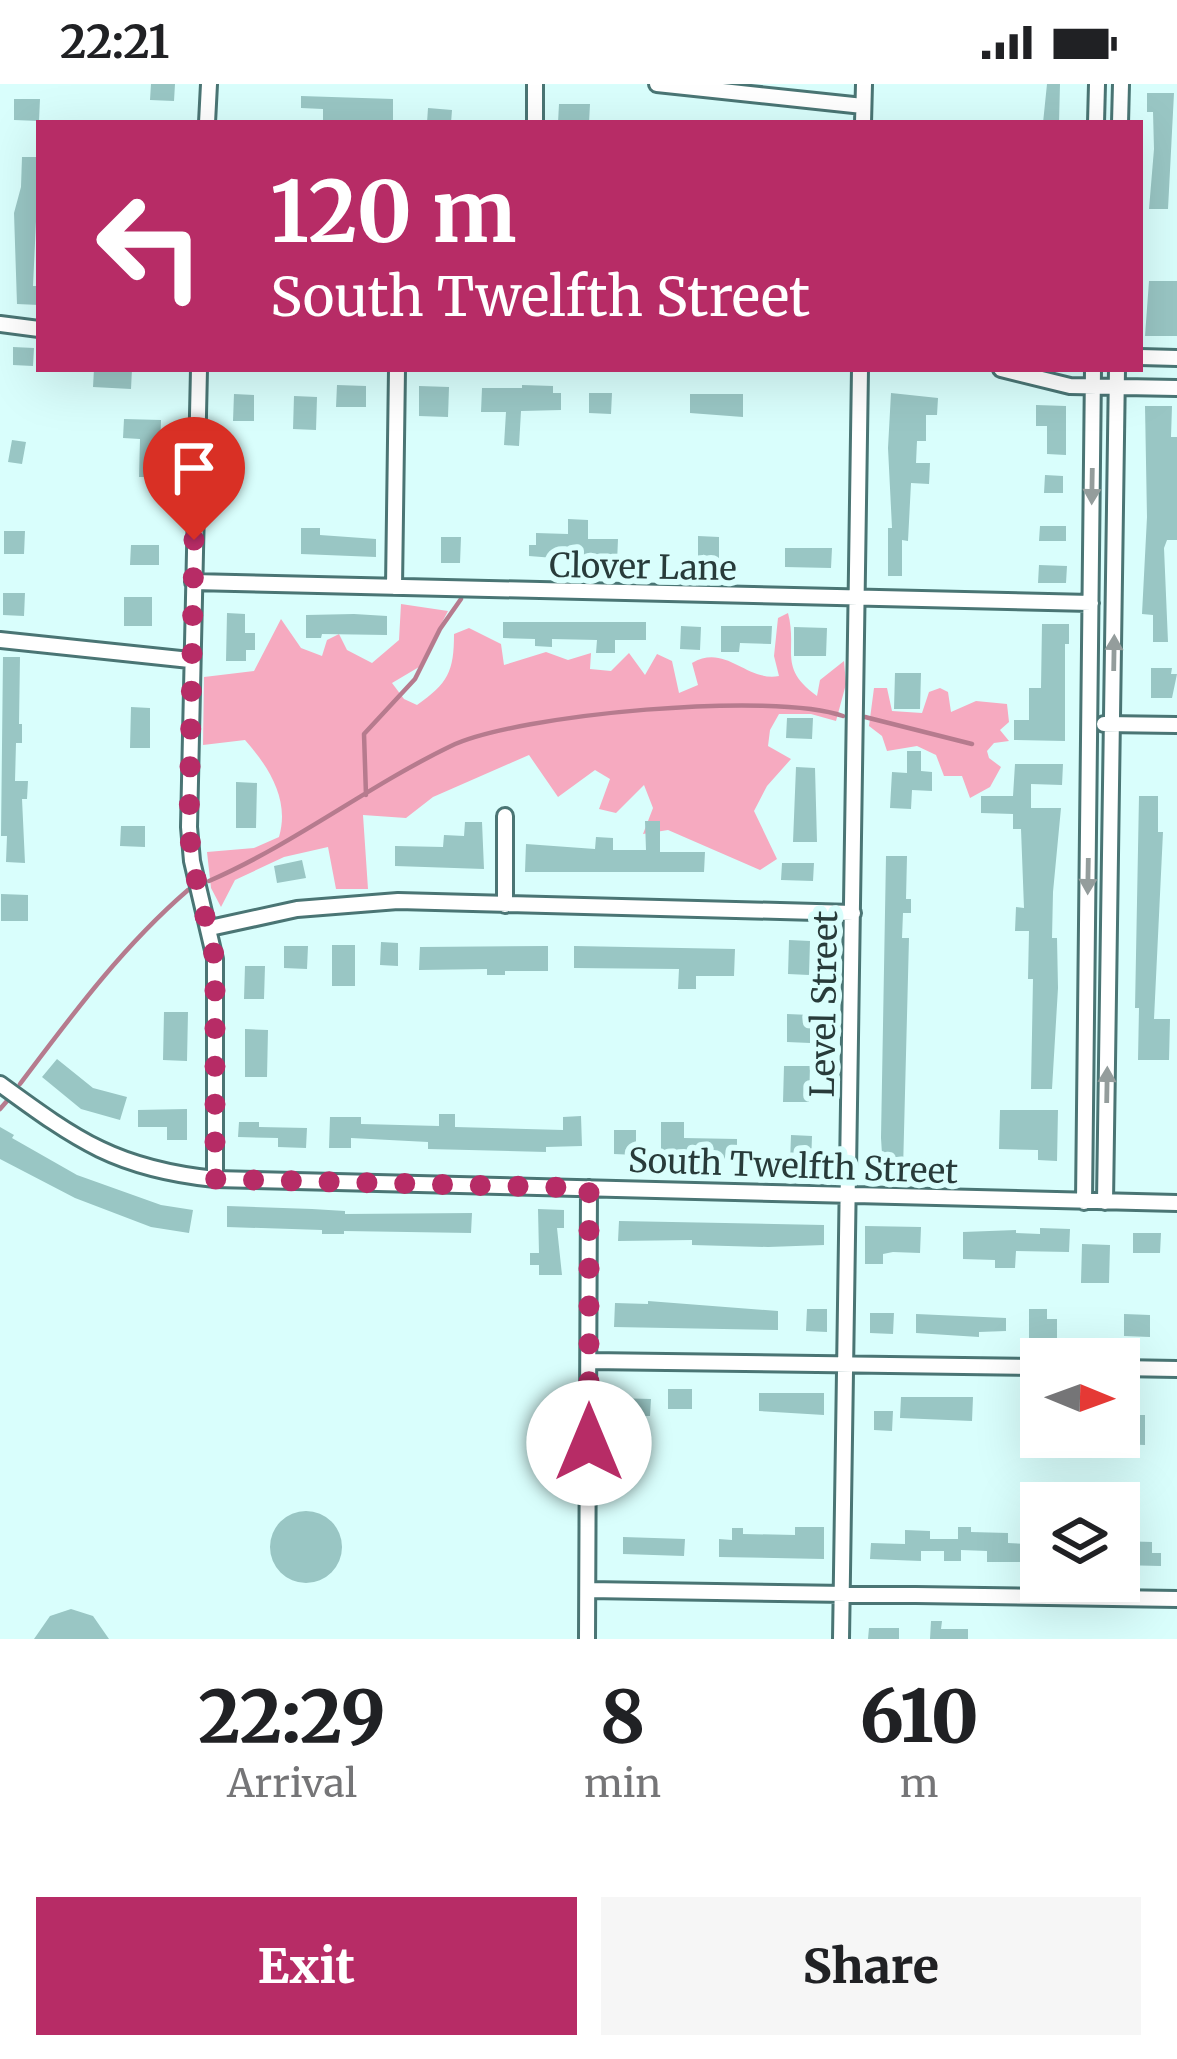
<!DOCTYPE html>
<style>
body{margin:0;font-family:Merriweather,serif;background:#f6f6f6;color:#202124;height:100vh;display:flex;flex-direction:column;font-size:45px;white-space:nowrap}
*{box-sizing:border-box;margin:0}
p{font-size:39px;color:#757577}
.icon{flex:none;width:66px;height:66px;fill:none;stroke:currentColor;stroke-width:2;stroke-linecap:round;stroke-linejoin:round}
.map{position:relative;height:1555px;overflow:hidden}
.panel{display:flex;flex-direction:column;background:#fff;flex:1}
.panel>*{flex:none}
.banner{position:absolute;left:36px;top:36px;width:1107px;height:252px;border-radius:0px;box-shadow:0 12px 48px #0002;background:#b72c66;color:#fff;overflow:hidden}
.needle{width:78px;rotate:91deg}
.fabs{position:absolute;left:1020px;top:1254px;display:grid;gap:24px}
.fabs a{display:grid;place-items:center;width:120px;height:120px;border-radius:0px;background:#fff;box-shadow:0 12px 48px #0002;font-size:60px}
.pin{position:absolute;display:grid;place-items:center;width:102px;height:102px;color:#fff;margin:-123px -51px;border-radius:50% 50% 50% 0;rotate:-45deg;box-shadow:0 0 12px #0007}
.pin .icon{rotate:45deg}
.me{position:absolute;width:132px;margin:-66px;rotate:0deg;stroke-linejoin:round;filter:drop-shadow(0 0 9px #0008)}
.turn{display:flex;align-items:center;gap:42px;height:252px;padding:0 36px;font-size:54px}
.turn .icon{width:156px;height:156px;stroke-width:2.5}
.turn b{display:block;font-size:84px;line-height:102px}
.eta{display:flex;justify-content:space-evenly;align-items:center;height:204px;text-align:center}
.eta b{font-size:72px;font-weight:800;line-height:84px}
.button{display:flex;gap:24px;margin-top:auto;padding:24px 36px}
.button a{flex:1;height:138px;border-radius:0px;background:#b72c66;color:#fff;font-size:48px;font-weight:800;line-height:138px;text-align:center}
.button a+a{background:#f6f6f6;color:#202124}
.status{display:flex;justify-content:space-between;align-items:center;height:84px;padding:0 60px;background:#fff;direction:ltr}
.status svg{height:33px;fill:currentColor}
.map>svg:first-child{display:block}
.forest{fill:#f6aac0}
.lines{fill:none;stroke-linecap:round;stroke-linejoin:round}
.stream{stroke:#b67b8e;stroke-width:4.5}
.building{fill:#99c6c4}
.minor-casing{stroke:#4a7574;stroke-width:20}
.minor{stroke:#fff;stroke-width:14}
.oneway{fill:#949d9c}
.route{stroke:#b72c66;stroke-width:21;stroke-dasharray:0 37.8}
.labels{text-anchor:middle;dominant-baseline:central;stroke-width:12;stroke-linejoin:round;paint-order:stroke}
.street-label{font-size:33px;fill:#283b3a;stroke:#d9fefc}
</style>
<div class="status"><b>22:21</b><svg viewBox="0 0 49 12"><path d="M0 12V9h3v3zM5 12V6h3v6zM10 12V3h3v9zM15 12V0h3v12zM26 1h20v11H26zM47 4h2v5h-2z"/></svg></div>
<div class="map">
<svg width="1177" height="1555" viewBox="0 0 1177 1555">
<rect width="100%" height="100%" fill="#d9fefc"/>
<path class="forest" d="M 401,520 L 448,527 L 419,583 L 392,599 L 404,615 L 417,621 C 448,599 454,588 454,550 L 469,544 L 501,560 L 504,581 L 546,568 L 568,576 L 591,569 L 590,585 L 611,587 L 629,569 L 645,591 L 657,570 L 672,577 L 679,609 L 698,601 L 692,579 C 726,559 746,598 779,592 L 774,572 L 778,534 L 788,529 C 798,567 777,583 817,612 L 820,596 L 844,577 L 846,600 L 836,637 L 811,630 L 779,630 L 770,646 L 768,662 L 791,675 L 767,702 L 754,727 L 777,775 L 760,786 L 668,746 L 643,750 L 653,724 L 644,701 L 616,729 L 599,725 L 610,695 L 595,686 L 558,713 L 529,671 L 433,713 L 406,734 L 363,731 L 368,805 L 336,805 L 328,763 L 284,773 L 235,796 L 221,823 L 211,804 L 207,768 L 254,764 L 279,753 C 290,716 269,683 245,656 L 203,661 L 204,593 L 254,587 L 281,535 L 301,564 L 322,572 L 327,556 L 339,550 L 347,566 L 372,579 L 399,556 Z
M 874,604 L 887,604 L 892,627 L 922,629 L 929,608 L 940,604 L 948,608 L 951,628 L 976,617 L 1007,620 L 1009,638 L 1000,646 L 1009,657 L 994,659 L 987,667 L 989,674 L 1001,683 L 990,703 L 970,714 L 962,692 L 944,692 L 936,671 L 917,662 L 887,667 L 882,652 L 869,642 Z"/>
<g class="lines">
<path class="stream" d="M 865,633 L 972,660
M 366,711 L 364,650 L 415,595 L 440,545 L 461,515
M 209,797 C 294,760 368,702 451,662 C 517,630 775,607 843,632
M 20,1000 C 72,931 122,863 188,806
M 0,1025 L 7,1017"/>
</g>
<path class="building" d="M 151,0 L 175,0 L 174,17 L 150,16 Z
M 1047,0 L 1060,0 L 1059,39 L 1043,39 Z
M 1147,9 L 1174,9 L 1168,125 L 1149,125 L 1154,65 L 1153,28 L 1147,28 Z
M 301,12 L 393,15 L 393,39 L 323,37 L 323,25 L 301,24 Z
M 14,15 L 40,15 L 39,37 L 14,36 Z
M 559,20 L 590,20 L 589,39 L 558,39 Z
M 428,24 L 452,26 L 451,39 L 427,39 Z
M 22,73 L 39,73 L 33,202 L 39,202 L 39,221 L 17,220 L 14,129 L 21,103 Z
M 1149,197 L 1177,197 L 1177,252 L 1145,252 Z
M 13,263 L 34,264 L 33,282 L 13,281 Z
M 94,285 L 132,285 L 131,305 L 93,303 Z
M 337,301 L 366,302 L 366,323 L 336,323 Z
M 522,301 L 553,302 L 553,309 L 561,309 L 561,326 L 521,327 L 519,362 L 504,361 L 506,328 L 481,328 L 482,304 L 522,304 Z
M 419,302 L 449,303 L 448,333 L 419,332 Z
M 589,309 L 612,309 L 611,330 L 589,329 Z
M 891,309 L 938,314 L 937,331 L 926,331 L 926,357 L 917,357 L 916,379 L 930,379 L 929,400 L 911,399 L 908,457 L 902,456 L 902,492 L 888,492 L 888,444 L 892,444 L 888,364 Z
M 234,310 L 254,311 L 254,337 L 233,337 Z
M 690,310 L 743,310 L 743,333 L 690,329 Z
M 294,312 L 317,313 L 316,346 L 293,345 Z
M 1036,321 L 1066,322 L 1066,371 L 1047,370 L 1047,342 L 1036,342 Z
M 1145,322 L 1172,322 L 1171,353 L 1177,353 L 1177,456 L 1167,456 L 1164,464 L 1168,558 L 1153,558 L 1153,531 L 1142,530 L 1147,433 Z
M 124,335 L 161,336 L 160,368 L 167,368 L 166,385 L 157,385 L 157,393 L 139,393 L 140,355 L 123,354 Z
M 12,356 L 26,358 L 22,380 L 8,378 Z
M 1045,391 L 1063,392 L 1063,409 L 1044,409 Z
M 568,435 L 588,436 L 588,455 L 618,455 L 617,479 L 529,472 L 529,461 L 536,461 L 536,449 L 568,450 Z
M 1040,442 L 1066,442 L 1066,457 L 1039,457 Z
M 301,444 L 320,444 L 320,451 L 376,455 L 376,473 L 301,470 Z
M 4,447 L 25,447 L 24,470 L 4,470 Z
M 698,452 L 719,453 L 719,474 L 698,473 Z
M 441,453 L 461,453 L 460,479 L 441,479 Z
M 131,461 L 159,461 L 159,481 L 130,481 Z
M 785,464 L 832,464 L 831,484 L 785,483 Z
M 1039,481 L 1067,482 L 1066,499 L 1038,499 Z
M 3,509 L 25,509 L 24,532 L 3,531 Z
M 124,513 L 152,513 L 152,542 L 124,542 Z
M 227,529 L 245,530 L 245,549 L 255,549 L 255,566 L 246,566 L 246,577 L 226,577 Z
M 354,530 L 387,532 L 387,551 L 322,550 L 321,554 L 306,554 L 306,531 Z
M 503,538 L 646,538 L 646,556 L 615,556 L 615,569 L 596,569 L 597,556 L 552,555 L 552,563 L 535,562 L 535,555 L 503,554 Z
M 1042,540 L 1069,540 L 1069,560 L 1065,560 L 1065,657 L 1014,656 L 1014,636 L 1029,636 L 1029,604 L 1041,604 Z
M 681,542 L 701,543 L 700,566 L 680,565 Z
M 721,542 L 772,542 L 771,560 L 740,559 L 739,568 L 721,568 Z
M 794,543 L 827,544 L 826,572 L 794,572 Z
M 3,573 L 20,573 L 19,640 L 22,640 L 22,659 L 16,659 L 15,697 L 28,697 L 27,715 L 22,715 L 25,779 L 6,778 L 7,752 L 1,752 Z
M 1151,584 L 1172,584 L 1171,590 L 1177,590 L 1172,614 L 1151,614 Z
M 895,589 L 921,589 L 920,625 L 894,625 Z
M 131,623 L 150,624 L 150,664 L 130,664 Z
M 787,634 L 813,634 L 812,655 L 786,654 Z
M 907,667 L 921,667 L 921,687 L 932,688 L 932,707 L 912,706 L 911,725 L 890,724 L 892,688 L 907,689 Z
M 1015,680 L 1063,680 L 1062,701 L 1031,700 L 1031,724 L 1061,724 L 1053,808 L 1052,854 L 1057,854 L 1058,904 L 1052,1005 L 1031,1005 L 1033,895 L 1028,895 L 1029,847 L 1015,847 L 1016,823 L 1024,824 L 1021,745 L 1013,745 L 1013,730 L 981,729 L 981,712 L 1013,712 Z
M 796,683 L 815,684 L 817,758 L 793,758 Z
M 236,698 L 257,699 L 256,744 L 236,744 Z
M 1139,712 L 1158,712 L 1158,748 L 1163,748 L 1154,935 L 1170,935 L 1169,976 L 1138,976 L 1139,924 L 1135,924 Z
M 645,737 L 660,737 L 660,768 L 705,768 L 704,788 L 525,788 L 526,760 L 595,765 L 596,753 L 613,754 L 613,766 L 646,766 Z
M 465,738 L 482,738 L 484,785 L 395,782 L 395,762 L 443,763 L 444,751 L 464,752 Z
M 121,742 L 145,742 L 145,763 L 120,762 Z
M 886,772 L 907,772 L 906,815 L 911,815 L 911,829 L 903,829 L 902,854 L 909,854 L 903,1087 L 883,1086 L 881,1054 Z
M 302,776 L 306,794 L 277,799 L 274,782 Z
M 782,779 L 814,779 L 813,797 L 781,796 Z
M 1,810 L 28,811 L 28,837 L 1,837 Z
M 789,856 L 810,857 L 809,891 L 788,890 Z
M 381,858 L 398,859 L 398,882 L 380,881 Z
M 332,861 L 355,861 L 355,902 L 332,902 Z
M 284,862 L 308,862 L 307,885 L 284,884 Z
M 548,862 L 548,887 L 505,887 L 505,891 L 487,891 L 487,885 L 419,886 L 420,863 Z
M 574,862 L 735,865 L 734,892 L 696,892 L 696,905 L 678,905 L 679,885 L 574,884 Z
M 245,882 L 265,882 L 264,915 L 244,915 Z
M 164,928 L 188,928 L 187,977 L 163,976 Z
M 787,930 L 810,931 L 810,959 L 787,958 Z
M 245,945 L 268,946 L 267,993 L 245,993 Z
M 57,975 L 93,1004 L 127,1013 L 120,1036 L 81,1025 L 42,993 Z
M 784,982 L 810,982 L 809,1018 L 783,1018 Z
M 187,1025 L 187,1056 L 167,1056 L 167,1043 L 138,1043 L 138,1026 Z
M 1000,1026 L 1058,1026 L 1057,1077 L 1038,1076 L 1038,1066 L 999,1065 Z
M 439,1030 L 455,1030 L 455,1043 L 563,1046 L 563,1033 L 581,1032 L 582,1062 L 546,1063 L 546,1068 L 428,1065 L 428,1058 L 351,1054 L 351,1064 L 329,1064 L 330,1033 L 361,1033 L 361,1040 L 439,1042 Z
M 239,1038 L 259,1038 L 259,1043 L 307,1044 L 306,1064 L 278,1063 L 278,1054 L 238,1053 Z
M 661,1038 L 684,1038 L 684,1054 L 737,1055 L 737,1075 L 661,1073 Z
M 0,1043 L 14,1051 L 12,1054 L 77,1091 L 161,1121 L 193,1126 L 189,1149 L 151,1143 L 75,1114 L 0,1075 Z
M 614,1046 L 636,1046 L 636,1071 L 614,1070 Z
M 791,1051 L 812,1052 L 811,1081 L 790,1081 Z
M 227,1122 L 312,1125 L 345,1127 L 345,1130 L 472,1129 L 471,1149 L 344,1147 L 344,1150 L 322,1150 L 322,1146 L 227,1143 Z
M 538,1125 L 564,1126 L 564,1144 L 557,1144 L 562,1191 L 539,1191 L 539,1181 L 530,1181 L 530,1169 L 539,1169 Z
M 619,1137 L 824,1141 L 824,1161 L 768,1163 L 692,1161 L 692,1156 L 618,1157 Z
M 865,1142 L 921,1143 L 920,1169 L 893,1168 L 883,1170 L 883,1180 L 865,1180 Z
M 1040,1144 L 1070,1145 L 1069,1168 L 1016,1167 L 1015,1184 L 995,1184 L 995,1176 L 963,1175 L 963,1148 L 1016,1146 L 1016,1149 L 1040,1150 Z
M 1133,1149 L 1161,1149 L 1160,1169 L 1133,1169 Z
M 1082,1160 L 1110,1161 L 1109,1199 L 1081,1199 Z
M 648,1217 L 778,1227 L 778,1246 L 614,1243 L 615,1219 L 648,1220 Z
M 807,1225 L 827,1225 L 827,1248 L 806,1247 Z
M 1029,1225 L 1047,1225 L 1047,1235 L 1057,1235 L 1057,1256 L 1029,1255 Z
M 870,1229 L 894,1229 L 893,1250 L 870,1249 Z
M 916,1230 L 1006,1234 L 1006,1247 L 979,1248 L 979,1253 L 916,1249 Z
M 1124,1230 L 1150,1231 L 1150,1253 L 1124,1252 Z
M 668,1305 L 692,1305 L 692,1325 L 668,1325 Z
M 759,1309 L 824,1309 L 824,1331 L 759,1327 Z
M 901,1313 L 973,1313 L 972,1337 L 900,1334 Z
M 613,1314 L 651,1315 L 650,1332 L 613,1332 Z
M 874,1327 L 893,1327 L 892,1347 L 874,1346 Z
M 1119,1331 L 1145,1331 L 1145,1361 L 1119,1360 Z
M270 1463a36 36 0 1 1 72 0a36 36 0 1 1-72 0Z
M 795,1443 L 824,1443 L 824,1475 L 719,1473 L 719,1455 L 732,1456 L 732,1444 L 743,1444 L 743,1450 L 795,1451 Z
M 958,1443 L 971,1443 L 971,1448 L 1008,1449 L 1008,1459 L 1029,1460 L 1028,1478 L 987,1478 L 987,1467 L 961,1466 L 961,1477 L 944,1477 L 944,1467 L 921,1467 L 921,1477 L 870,1475 L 871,1459 L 905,1460 L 905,1446 L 930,1447 L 930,1455 L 958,1455 Z
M 623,1453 L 685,1455 L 684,1472 L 623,1470 Z
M 1119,1457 L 1152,1458 L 1152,1469 L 1161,1469 L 1161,1482 L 1119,1481 Z
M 71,1525 L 93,1532 L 109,1555 L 34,1555 L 50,1532 Z
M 931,1537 L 942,1537 L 941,1545 L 968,1545 L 968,1555 L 930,1555 Z
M 869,1544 L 899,1544 L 899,1555 L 868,1555 Z"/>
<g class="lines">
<g class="minor-casing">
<path id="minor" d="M 657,0 L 863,22
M 207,39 L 209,0
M 535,39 L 535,0
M 863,39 L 864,0
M 1096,39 L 1097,0
M 1120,39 L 1121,0
M 0,240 L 39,245
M 1140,273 L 1177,274
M 199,285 L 189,743 L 192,777 L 215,875 L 215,1095
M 1001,285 L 1070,302 L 1177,304
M 193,498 L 1091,519
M 394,503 L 397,285
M 0,556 L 190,576
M 1104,640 L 1177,641
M 505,732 L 505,821
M 210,844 L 297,825 L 398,817 L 853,829
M 0,1000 C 78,1057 117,1085 215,1095 L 1177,1119
M 1084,1118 L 1093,285
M 1105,1118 L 1117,285
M 589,1277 L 1041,1283
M 1119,1284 L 1177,1285
M 588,1506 L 1177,1515
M 587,1555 L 589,1104
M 841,1555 L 860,285"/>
</g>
<use href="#minor" class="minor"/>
</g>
<defs><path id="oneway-solid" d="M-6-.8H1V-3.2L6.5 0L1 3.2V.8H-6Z" transform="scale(3)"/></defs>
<g class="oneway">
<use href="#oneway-solid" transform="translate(1092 402) rotate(91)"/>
<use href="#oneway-solid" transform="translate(1114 569) rotate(-89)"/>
<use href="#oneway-solid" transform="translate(1088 792) rotate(91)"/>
<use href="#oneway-solid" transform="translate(1107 1001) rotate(-89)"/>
</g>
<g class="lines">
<path class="route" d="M 194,456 L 189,742 L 192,777 L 215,875 L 215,1095 L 589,1104 L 589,1359"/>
</g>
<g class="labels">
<g class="street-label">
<text transform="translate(643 483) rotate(1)">Clover Lane</text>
<text transform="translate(824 920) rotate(-89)">Level Street</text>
<text transform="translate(793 1082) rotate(2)">South Twelfth Street</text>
</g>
</g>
</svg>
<div class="fabs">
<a><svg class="needle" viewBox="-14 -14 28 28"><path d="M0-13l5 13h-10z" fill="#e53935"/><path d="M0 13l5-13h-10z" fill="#757577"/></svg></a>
<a><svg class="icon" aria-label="layers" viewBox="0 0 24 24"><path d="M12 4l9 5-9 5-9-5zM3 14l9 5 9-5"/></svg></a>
</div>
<div class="pin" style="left:194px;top:456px;background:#d93025"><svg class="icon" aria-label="arrive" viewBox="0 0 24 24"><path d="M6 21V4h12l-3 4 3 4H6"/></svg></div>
<svg class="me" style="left:589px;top:1359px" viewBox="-20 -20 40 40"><circle r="19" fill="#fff"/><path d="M0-13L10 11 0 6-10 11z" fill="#b72c66"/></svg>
<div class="banner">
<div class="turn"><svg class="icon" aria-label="left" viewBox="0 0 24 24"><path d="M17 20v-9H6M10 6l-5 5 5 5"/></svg><div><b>120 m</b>South Twelfth Street</div></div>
</div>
</div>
<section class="panel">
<div class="eta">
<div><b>22:29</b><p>Arrival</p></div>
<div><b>8</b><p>min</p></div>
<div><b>610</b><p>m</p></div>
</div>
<div class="button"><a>Exit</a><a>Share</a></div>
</section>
